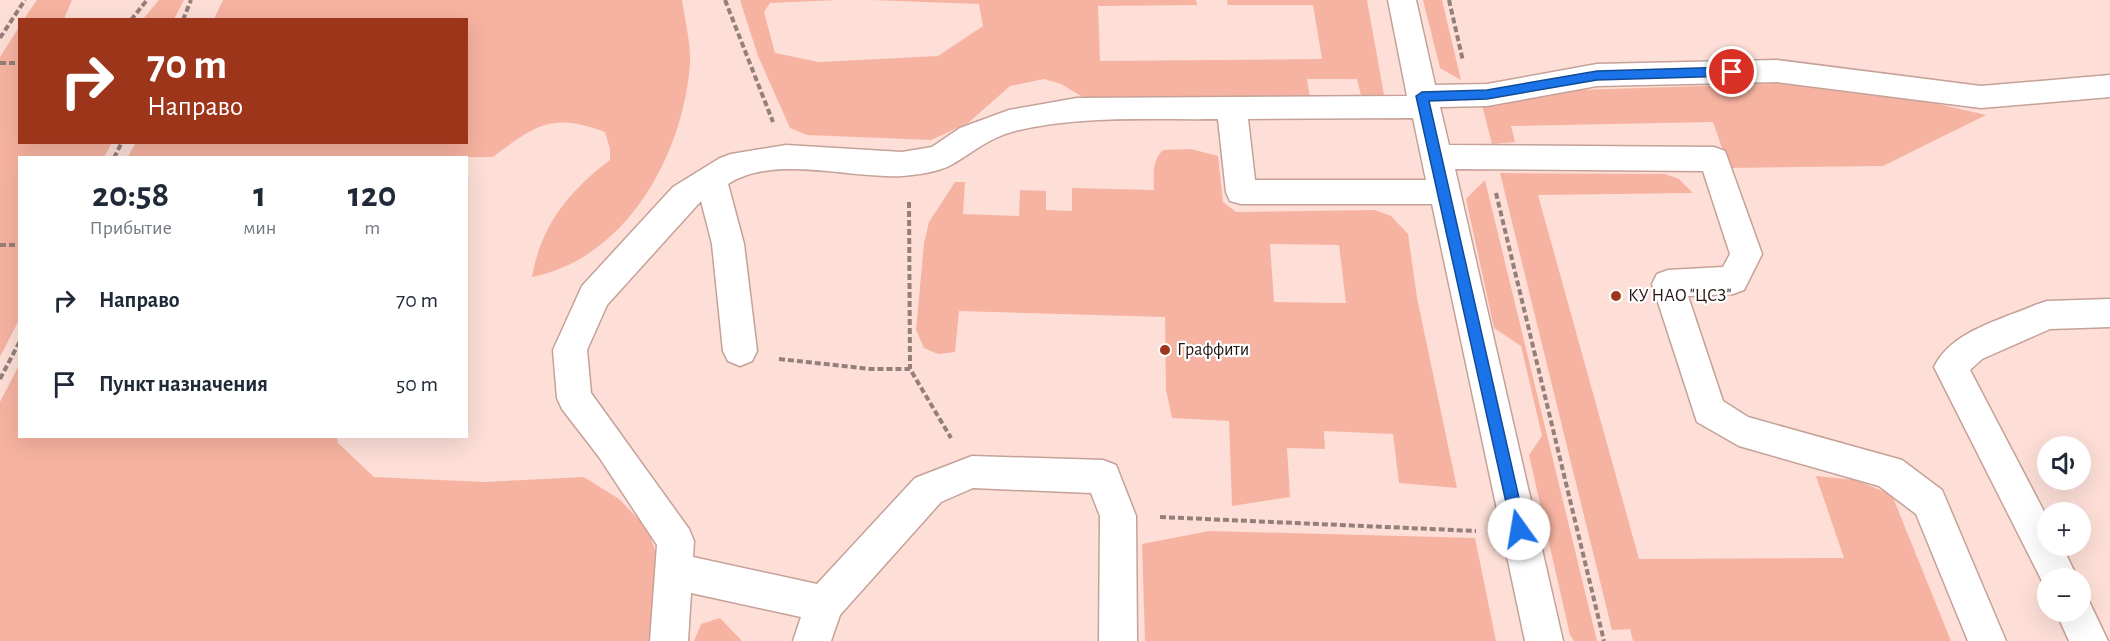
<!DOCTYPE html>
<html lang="ru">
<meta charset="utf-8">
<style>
body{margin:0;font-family:"Alegreya Sans",sans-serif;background:#f6f6f7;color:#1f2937;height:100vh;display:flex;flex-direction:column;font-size:22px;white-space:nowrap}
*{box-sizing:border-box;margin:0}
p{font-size:20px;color:#747a83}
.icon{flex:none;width:33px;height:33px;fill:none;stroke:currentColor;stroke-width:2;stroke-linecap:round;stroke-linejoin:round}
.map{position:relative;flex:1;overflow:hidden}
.drawer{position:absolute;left:18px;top:156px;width:450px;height:282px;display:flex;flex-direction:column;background:#fff;border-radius:0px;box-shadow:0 6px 24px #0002}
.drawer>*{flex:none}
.top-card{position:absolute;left:18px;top:18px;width:450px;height:126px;border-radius:0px;box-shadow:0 6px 24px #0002;background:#9d351b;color:#fff;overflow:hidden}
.buttons{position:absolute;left:2037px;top:436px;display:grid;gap:12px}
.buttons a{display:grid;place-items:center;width:54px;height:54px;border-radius:50%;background:#fff;box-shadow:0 6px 24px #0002;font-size:30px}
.pin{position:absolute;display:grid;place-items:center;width:51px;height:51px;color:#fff;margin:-26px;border:3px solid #fff;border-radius:50%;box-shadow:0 2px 6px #0007}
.me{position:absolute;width:66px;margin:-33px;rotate:347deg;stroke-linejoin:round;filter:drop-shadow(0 0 4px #0008)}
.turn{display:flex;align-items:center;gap:21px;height:126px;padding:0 30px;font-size:27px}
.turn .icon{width:78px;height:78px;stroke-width:2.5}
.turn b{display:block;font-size:42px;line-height:51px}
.eta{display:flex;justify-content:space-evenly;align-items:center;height:102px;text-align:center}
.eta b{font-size:36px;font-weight:600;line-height:42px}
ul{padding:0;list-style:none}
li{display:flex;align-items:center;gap:18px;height:84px;padding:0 30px}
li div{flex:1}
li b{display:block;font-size:22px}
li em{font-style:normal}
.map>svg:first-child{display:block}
.green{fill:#f7b3a1;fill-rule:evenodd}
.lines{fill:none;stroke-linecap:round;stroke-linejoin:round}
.minor-casing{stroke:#c5a198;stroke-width:3}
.path{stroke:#947f79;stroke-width:4;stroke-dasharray:6 3;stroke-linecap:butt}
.minor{fill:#fff;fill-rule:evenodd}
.route{fill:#1a73e8;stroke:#114b97;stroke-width:1.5}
.poi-dot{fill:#9d351b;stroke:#fff;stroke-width:2}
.labels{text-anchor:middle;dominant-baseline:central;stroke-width:4.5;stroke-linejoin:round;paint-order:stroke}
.poi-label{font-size:18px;fill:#211411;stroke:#fff;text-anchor:start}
</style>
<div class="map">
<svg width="2110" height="641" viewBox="0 0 2110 641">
<rect width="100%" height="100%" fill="#fddfd7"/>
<path class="green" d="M 37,0 L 72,0 L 64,19 L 24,19 Z
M 159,0 L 184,0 L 174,19 L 143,19 Z
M 223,0 L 682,0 C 685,20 691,44 690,64 C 683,155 627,258 532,277 C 541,225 569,191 610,160 L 610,149 L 605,132 C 552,112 535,125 493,157 L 128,157 L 136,142 L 466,142 L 466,20 L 214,19 Z
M 740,0 L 838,0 L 770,3 L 764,12 L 775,53 L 819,62 L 938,56 L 983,26 L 979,4 L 872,0 L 1196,0 L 1197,5 L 1098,6 L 1100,61 L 1322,59 L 1313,5 L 1228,5 L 1227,0 L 1367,0 L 1384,95 L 1361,95 L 1357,79 L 1307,79 L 1310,97 L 1083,97 L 1061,84 L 1044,79 L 1010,86 L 968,123 L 931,140 L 807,135 L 790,128 L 758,56 Z
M 1423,0 L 1442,0 L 1461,80 L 1440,68 Z
M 19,27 L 20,142 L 112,143 L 104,157 L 20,158 L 19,320 L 0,357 L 0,57 Z
M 1799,83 L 1921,100 L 1986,115 L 1883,166 L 1729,168 L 1713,122 L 1511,126 L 1515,142 L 1492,144 L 1481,101 L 1578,90 Z
M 1191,149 L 1218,156 L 1223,202 L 1236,212 L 1375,210 L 1391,216 L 1408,234 L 1417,298 L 1457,488 L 1399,483 L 1393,434 L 1324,431 L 1325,449 L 1287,448 L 1290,497 L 1232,506 L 1229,421 L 1172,418 L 1166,390 L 1165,317 L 959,311 L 955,352 L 938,354 L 924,348 L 916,330 L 924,243 L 929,222 L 955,182 L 965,182 L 963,214 L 1019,216 L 1020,190 L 1046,191 L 1046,210 L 1072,211 L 1072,188 L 1154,190 C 1154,175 1151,162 1163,150 ZM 1270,244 L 1339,245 L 1346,303 L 1274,302 Z
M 1500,173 L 1665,174 L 1679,179 L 1693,193 L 1538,195 L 1639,559 L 1844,558 L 1816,476 L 1856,480 L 1892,495 L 1951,641 L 1633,641 L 1630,629 L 1612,630 Z
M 1485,180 L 1597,641 L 1574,641 L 1570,635 L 1529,455 L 1542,436 L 1521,346 L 1494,328 L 1466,199 Z
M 19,365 L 20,436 L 337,437 L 338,443 L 374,477 L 484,482 L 584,477 L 619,499 L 648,529 L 657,557 L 656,641 L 0,641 L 0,402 Z
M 1209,531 L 1475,538 L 1496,641 L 1145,641 L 1142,544 Z
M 720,618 L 742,641 L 694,641 L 701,624 Z"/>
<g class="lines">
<g class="minor-casing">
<path id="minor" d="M 1388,0 L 1416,0 L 1435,85 L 1487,84 L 1597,64 L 1777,60 L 1981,86 L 2110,75 L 2110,97 L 1981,108 L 1777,82 L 1597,86 L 1487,106 L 1440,107 L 1449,145 L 1714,147 L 1725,151 L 1762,254 L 1744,290 L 1733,294 L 1688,296 L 1723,401 L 1748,417 L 1902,460 L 1942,490 L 2006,641 L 1968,641 L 1916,514 L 1879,486 L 1739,446 L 1697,422 L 1652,284 L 1657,274 L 1668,270 L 1723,267 L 1730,254 L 1703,171 L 1455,169 L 1563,641 L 1525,641 L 1432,204 L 1241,204 L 1230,201 L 1226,192 L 1218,119 C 1150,120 1081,115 1015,131 C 990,137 972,153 951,165 C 938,172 916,175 902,176 C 850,179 773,154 728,184 L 744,244 L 757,351 L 752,361 L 740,366 L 728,361 L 723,351 L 712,244 L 701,201 L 607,305 L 587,350 L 591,393 L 689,529 L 694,541 L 693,557 L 817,584 L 915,478 L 972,456 L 1103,460 L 1116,465 L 1136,516 L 1137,641 L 1099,641 L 1100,516 L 1091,493 L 973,488 L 941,502 L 840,615 L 831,641 L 793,641 L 801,617 L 691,593 L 688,641 L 650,641 L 657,545 L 599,457 L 562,409 L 557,398 L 553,350 L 582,286 L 673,187 L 720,158 L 731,154 L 786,145 L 902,152 L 932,147 L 960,128 L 1009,110 L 1077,98 L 1407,96 ZM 1413,118 L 1426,180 L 1255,180 L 1248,119 Z
M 2110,299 L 2110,327 L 2050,329 L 1982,359 L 1970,370 L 2048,519 L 2048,546 L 2062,546 L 2078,579 L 2048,579 L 2048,593 L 1934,367 C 1951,331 2001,320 2035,305 L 2047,301 Z
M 2080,596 L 2088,599 L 2108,641 L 2069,641 L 2056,612 L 2080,612 Z"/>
</g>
<path class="path" d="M 725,0 L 773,122
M 1449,0 L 1463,61
M 131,20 L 147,0
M 183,20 L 191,0
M 0,38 L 25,0
M 0,63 L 20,63
M 114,158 L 122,142
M 1496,193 L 1604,641
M 909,202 L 910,369
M 0,245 L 20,245
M 779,359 L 871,369 L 910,369 L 951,438
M 0,379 L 20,341
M 1160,517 L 1476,531"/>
<use href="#minor" class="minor"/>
</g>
<path class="route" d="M 1732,67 L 1738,72 L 1732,76 L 1597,80 L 1487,99 L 1429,101 L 1526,529 L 1524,534 L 1519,536 L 1513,534 L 1416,96 L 1422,92 L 1487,90 L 1597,71 Z"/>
<g class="poi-dot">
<circle cx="1616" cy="296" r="6"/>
<circle cx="1165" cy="350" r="6"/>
</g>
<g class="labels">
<g class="poi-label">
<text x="1628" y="296">КУ НАО "ЦСЗ"</text>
<text x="1177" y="350">Граффити</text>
</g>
</g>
</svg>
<div class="buttons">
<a><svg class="icon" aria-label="sound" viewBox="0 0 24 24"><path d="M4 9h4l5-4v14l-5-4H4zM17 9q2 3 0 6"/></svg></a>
<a>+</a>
<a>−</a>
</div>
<div class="pin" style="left:1732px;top:72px;background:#d93025"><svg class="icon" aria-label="arrive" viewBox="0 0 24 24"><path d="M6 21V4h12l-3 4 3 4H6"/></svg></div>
<svg class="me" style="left:1519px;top:529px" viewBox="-20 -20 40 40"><circle r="19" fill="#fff"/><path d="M0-13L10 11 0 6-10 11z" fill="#1a73e8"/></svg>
<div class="top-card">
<div class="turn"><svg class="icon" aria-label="right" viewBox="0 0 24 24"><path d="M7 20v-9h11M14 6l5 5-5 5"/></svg><div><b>70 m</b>Направо</div></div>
</div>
<section class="drawer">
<div class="eta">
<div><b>20:58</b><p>Прибытие</p></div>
<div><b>1</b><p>мин</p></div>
<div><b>120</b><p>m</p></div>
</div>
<ul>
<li><svg class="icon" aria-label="right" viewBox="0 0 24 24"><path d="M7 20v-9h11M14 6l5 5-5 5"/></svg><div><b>Направо</b></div><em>70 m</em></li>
<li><svg class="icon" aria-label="arrive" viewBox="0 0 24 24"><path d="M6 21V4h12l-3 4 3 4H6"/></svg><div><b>Пункт назначения</b></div><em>50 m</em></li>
</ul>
</section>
</div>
